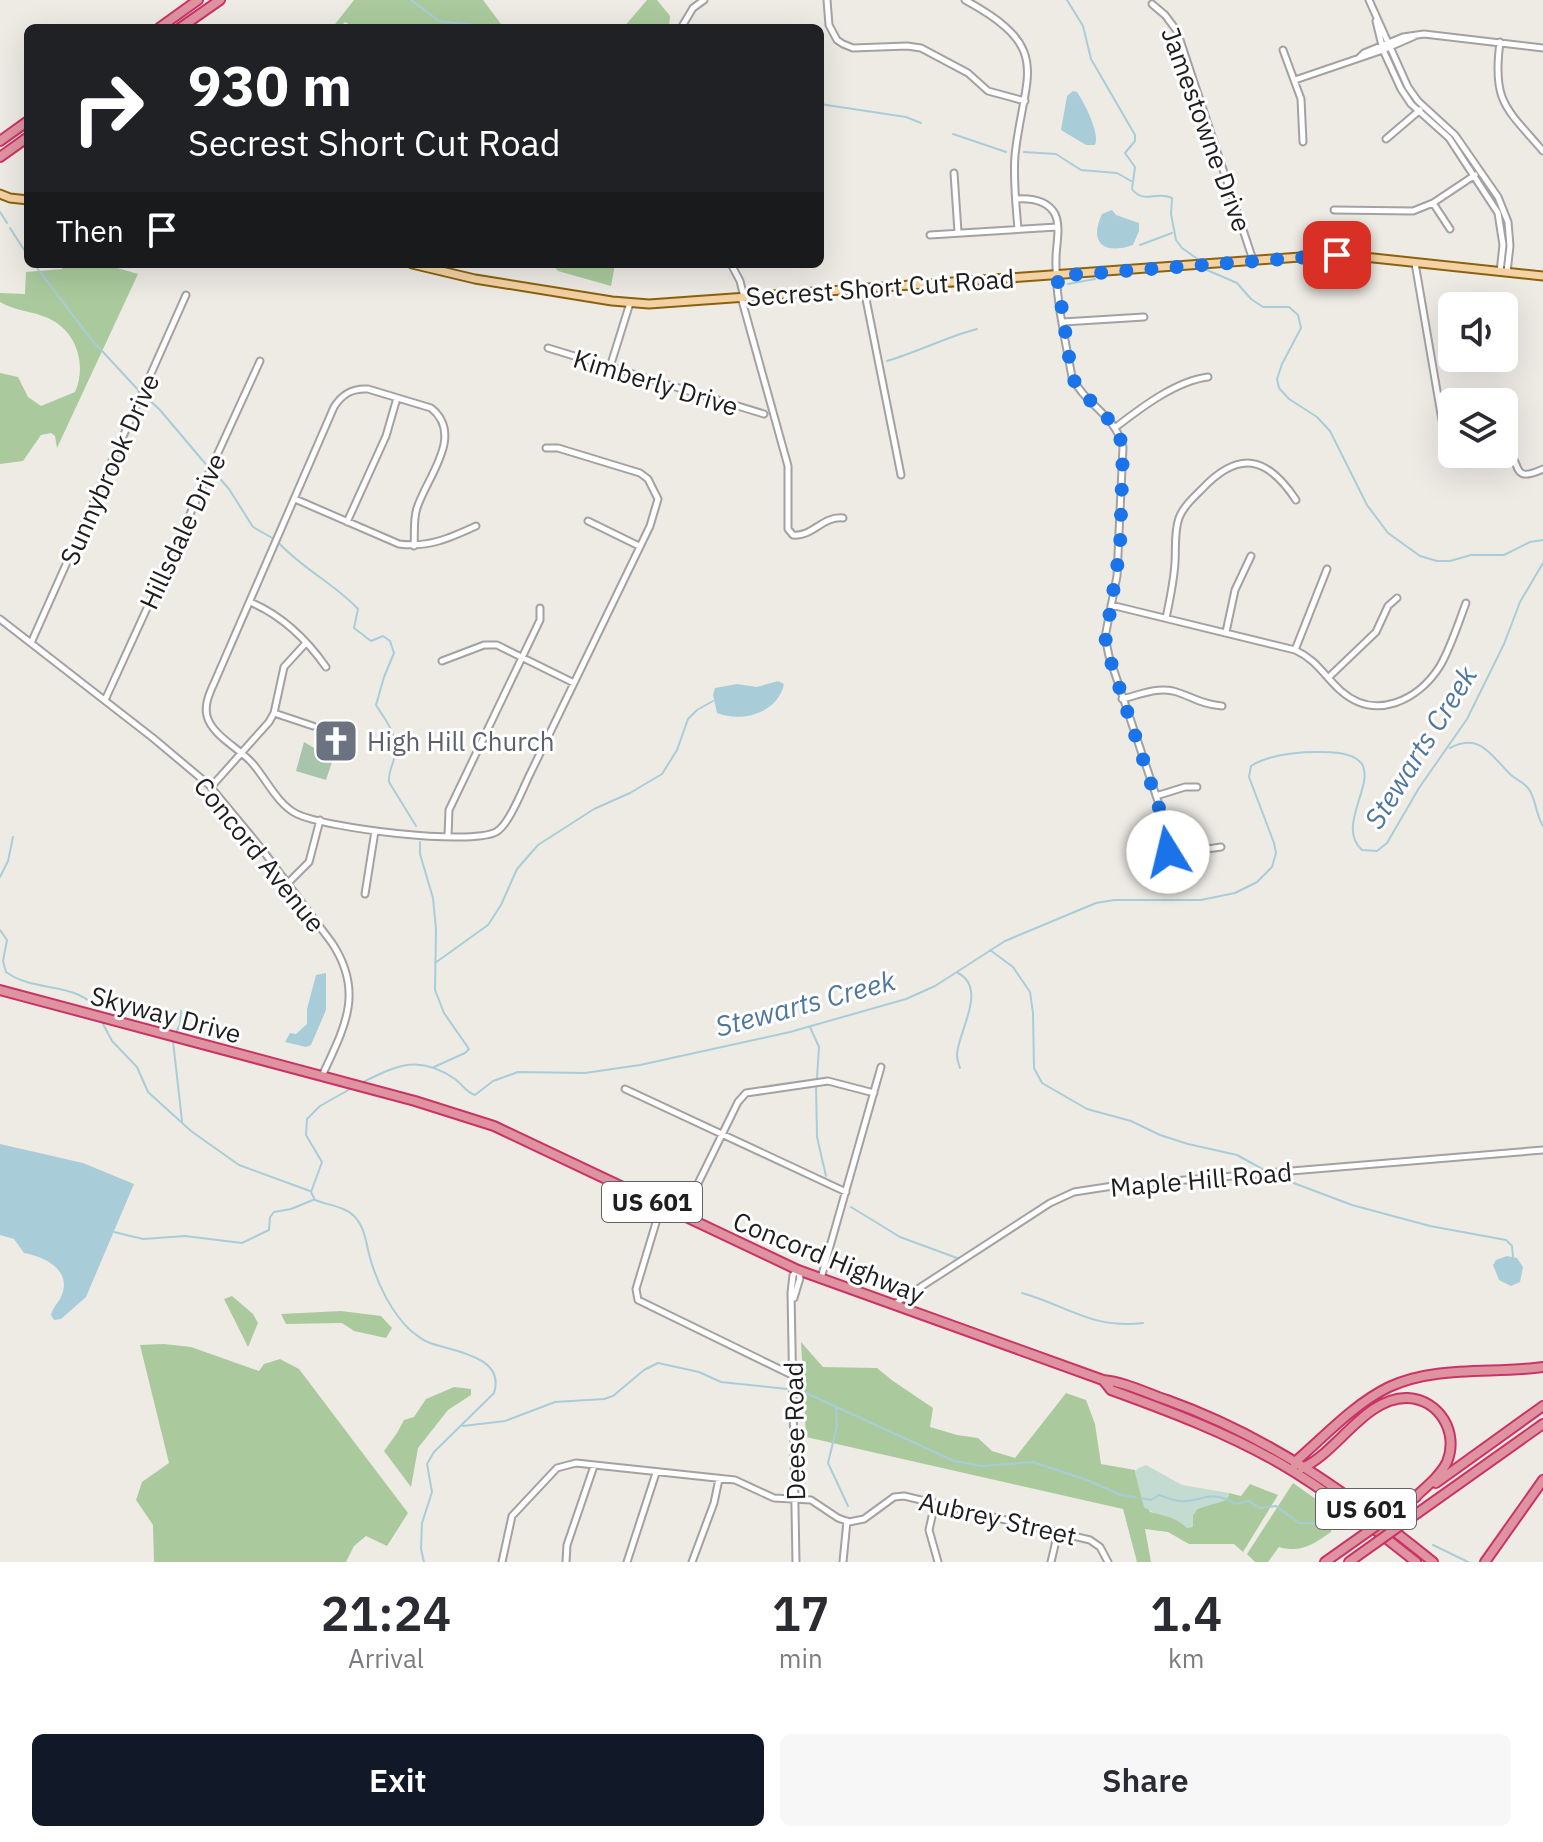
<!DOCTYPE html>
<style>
body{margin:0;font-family:"IBM Plex Sans",sans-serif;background:#f7f7f7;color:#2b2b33;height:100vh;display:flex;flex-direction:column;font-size:30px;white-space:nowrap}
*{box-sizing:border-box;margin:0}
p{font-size:26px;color:#7c7c81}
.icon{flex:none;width:44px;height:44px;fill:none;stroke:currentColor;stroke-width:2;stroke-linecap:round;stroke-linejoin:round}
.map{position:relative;height:1562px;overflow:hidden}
.drawer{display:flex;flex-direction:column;background:#fff;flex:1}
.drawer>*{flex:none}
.guide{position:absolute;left:24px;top:24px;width:800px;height:244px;border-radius:12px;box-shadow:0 8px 32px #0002;background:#202124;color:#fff;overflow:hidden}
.buttons{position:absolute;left:1438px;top:292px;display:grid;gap:16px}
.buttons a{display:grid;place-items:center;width:80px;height:80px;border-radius:12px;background:#fff;box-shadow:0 8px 32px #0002;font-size:40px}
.pin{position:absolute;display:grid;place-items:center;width:68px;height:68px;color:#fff;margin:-34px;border-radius:16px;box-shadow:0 4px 12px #0006}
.me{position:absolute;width:88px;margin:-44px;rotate:351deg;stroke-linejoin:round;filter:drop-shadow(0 0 6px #0008)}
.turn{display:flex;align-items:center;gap:28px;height:168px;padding:0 32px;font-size:36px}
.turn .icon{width:104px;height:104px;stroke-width:2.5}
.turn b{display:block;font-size:56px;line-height:68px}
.then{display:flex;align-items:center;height:76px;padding:0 32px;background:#0003;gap:16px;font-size:30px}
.eta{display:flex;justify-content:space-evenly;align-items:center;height:136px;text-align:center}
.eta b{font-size:48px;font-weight:600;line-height:56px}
.primary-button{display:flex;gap:16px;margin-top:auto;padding:16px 32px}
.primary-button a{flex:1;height:92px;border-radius:12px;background:#111827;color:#fff;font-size:32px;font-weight:600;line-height:92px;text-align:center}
.primary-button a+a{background:#f7f7f7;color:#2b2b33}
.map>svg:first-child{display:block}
.forest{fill:#aaca9d}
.wetland{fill:#c3dbd0}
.cemetery{fill:#a8c5ac}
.water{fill:#a9cdd8}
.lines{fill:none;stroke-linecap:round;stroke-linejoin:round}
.stream{stroke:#a9cdd8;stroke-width:2}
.minor-casing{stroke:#a2a2a2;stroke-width:9}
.major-casing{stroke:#8b620d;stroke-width:11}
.highway-casing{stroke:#cb3366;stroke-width:12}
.minor{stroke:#fff;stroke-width:5}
.major{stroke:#f4d2a4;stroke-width:7}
.highway{stroke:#df93a1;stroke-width:8}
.highway-bridge-casing{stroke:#cb3366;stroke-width:12;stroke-linecap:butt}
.highway-bridge{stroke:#df93a1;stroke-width:8}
.route{stroke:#1a73e8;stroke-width:14;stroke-dasharray:0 25.2}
.labels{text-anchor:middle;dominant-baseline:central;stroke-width:6;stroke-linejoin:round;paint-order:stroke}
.shield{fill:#fff;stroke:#626262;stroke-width:2}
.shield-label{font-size:24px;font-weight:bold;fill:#1e1e1e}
.street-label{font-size:26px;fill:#1e1e1e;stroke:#fff}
.worship-label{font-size:26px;fill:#5b616d;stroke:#fff;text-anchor:start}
.water-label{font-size:28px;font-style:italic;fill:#4f779e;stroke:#fff}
</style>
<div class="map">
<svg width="1543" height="1562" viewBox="0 0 1543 1562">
<rect width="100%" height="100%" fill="#eeebe5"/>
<path class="forest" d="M 354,0 L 483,0 L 504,28 L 356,28 L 345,22 L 339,28 L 332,28 Z
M 647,0 L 657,0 L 670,16 L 669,28 L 623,28 Z
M 63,264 L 104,264 L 138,274 L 57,448 L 55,436 L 51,433 L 41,435 L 23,461 L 0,464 L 0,373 L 18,377 L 28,397 L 41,406 L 75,392 C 87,365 77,331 48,318 C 32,311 15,311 0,302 L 0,293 L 25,294 L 26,272 L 62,269 Z
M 552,264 L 615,264 L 611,286 L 558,271 Z
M 232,1296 L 253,1314 L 258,1323 L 248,1347 L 224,1299 Z
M 341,1311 L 381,1316 L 392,1328 L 386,1338 L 354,1331 L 342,1323 L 286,1324 L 281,1314 Z
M 801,1342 L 823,1367 L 877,1368 L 893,1381 L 933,1408 L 930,1427 L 957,1435 L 978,1438 L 992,1451 L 1015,1458 L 1066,1393 L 1086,1400 L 1095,1424 L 1101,1464 L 1135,1470 L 1150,1512 L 1173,1516 L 1193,1527 L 1193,1515 L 1197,1509 L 1229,1496 L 1229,1493 L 1241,1496 L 1250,1484 L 1278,1495 L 1243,1552 L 1234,1544 L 1189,1544 L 1168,1532 L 1145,1529 L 1151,1562 L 1137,1562 L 1123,1509 L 806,1437 Z
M 164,1344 L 191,1347 L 259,1371 L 264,1364 L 280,1359 L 299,1369 L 408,1513 L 387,1546 L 366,1536 L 354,1546 L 346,1562 L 154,1562 L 153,1525 L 136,1500 L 142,1482 L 169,1463 L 140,1345 Z
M 454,1387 L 471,1389 L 471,1395 L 448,1410 L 418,1448 L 411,1487 L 384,1451 L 397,1433 L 404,1420 L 414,1417 L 426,1399 Z
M 1293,1483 L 1320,1502 L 1332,1515 L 1331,1532 C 1313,1545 1300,1553 1279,1547 L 1268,1562 L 1255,1562 L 1247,1554 Z"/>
<path class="wetland" d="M 1146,1465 L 1182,1485 L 1229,1493 L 1229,1496 L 1224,1501 L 1197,1509 L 1193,1515 L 1193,1527 L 1187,1528 C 1170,1512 1160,1519 1144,1507 L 1135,1473 L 1137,1469 Z"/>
<path class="cemetery" d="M 304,742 L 333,759 L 326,780 L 296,771 Z"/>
<path class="water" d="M 1073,91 L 1077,92 C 1085,104 1100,133 1095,145 L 1086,145 L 1061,130 L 1067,96 Z
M 1112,210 L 1116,215 L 1139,223 L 1139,231 L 1133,245 C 1105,255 1088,244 1102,214 Z
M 778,681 L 784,684 C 778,713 742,723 717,713 L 713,695 L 715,688 L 737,684 L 757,687 Z
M 326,973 L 326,1010 L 311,1045 L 306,1047 L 285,1042 L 290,1033 L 296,1034 L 307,1024 L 307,1009 L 316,975 Z
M 0,1144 L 83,1163 L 134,1184 L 86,1297 L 61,1319 L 54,1320 L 51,1315 C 53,1307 57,1305 61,1297 C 73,1270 45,1257 24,1253 L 14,1239 L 0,1235 Z
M 1507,1256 L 1517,1258 L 1523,1267 L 1520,1282 L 1511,1286 L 1499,1280 L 1493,1265 L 1496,1260 Z"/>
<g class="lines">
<path class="stream" d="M 411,0 L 439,21 L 501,28
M 1067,0 L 1083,26 L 1091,59 L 1135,135 L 1135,141 L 1125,153 L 1135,167 L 1132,189 C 1144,205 1156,190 1172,198 L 1171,214 L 1176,240 L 1182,248 L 1199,260
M 820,104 L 906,117 L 921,123
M 953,134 L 1006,152
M 1024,152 L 1056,154 L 1081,170 L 1117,173 L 1131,181
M 0,212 L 7,223
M 10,228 L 28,256
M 1140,245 L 1172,233
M 34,264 L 91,339 L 140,392
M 1200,267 L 1237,283 L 1251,299 L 1263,307 L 1289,307 L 1298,315 L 1301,328 L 1282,364 L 1277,379 L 1279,388 L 1289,399 L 1317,417 L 1330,431 L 1367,505 L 1388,533 L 1420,556 L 1437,561 L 1450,561 L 1471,555 L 1504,555 L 1530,542 L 1543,540
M 1068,284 L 1095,279
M 887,361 C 918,352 946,337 977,329
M 145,396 L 160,410 L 209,468
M 214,472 L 229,489 L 253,527 L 274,539
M 278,542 C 301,568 335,584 358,609 L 354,628 L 371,641 L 383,636 L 390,641 L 394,653 L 384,677 L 376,705 C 386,721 398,734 395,755 C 393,765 388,772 389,782 L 416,826
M 1450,748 C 1481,732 1491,756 1511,775 C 1518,781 1525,782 1530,791 C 1536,801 1536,815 1543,826
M 420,842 L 420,854 L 433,898 L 436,929 L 435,990 L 444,1013 L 469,1049 L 465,1053 L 434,1067
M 0,877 L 8,861 L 13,837
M 0,930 L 7,940 L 3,961 L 6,972 C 36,994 80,980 99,1013
M 990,950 L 1013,967 L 1030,992 L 1033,1013 L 1034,1068 L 1042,1083 L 1087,1109 L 1131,1121 L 1160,1135 L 1188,1144 L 1237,1155 L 1266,1171
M 435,963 L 488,925 L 501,905 L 517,869 L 538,845 L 594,809 L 630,793 L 662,774 L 677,750 L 688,719 L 697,710 L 713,701
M 958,973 C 989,989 956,1035 957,1056 C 957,1060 959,1064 960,1068
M 102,1022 L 112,1041 L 137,1067 L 148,1092 L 191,1131 L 239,1165 L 310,1191
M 810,1027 L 819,1047 L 817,1078
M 175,1035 L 180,1024 L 181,1011
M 173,1041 L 182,1121
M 361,1083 C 398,1065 419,1054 455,1079 C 463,1085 466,1092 475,1095 L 493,1081 L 518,1072 L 585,1073 L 640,1065 L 790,1032 L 906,999 L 935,986 L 1005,941 L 1096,903 L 1114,900 L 1201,900 L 1235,893 L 1257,882 L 1272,867 L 1276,853 L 1274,843 L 1249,777 L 1251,766 C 1270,754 1296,752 1318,752 C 1414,750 1326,818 1362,850 L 1377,851 L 1387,843 L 1419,788 L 1467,719 L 1504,644 L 1520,602 L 1543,563
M 816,1085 L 817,1137 L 826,1176
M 352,1088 L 320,1106 L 307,1119 L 306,1135 L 322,1162 L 311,1192 L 315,1200 C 327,1205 344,1206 354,1216 C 366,1228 366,1246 371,1261 C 378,1285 392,1313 410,1330 C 416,1335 423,1341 430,1343 C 452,1351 506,1356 494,1393 L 434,1452 L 427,1464 L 432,1492 L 422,1523 L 421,1549 L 424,1562
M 1275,1176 L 1352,1205 L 1430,1226 L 1506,1240 L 1512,1246 L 1513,1257
M 851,1207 L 900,1237 L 957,1258
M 114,1232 L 143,1239 L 185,1236 L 242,1243 L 269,1230 L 270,1217 L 274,1212 L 291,1209 L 313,1200
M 1022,1293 C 1068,1306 1091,1329 1143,1323
M 804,1392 L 954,1461 L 981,1466 L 1033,1462 L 1087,1480 L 1121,1495 L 1135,1497
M 836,1407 L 837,1426 L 828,1463 L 848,1506
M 463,1426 L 505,1421 L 555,1402 L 604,1399 L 613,1396 L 644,1370 L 658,1363 L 699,1372 L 721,1382 L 787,1389
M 1141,1498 L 1151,1500 L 1159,1495 C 1165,1497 1172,1500 1179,1501 C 1201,1504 1208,1487 1236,1504 L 1249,1501 L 1259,1508 L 1276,1506 L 1299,1523 L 1337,1524
M 1433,1545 L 1468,1562"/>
<g class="minor-casing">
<path id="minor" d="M 827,0 L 829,25 L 837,40 L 843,44 L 853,48 L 907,46 L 921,48 L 968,73 L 988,91 L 1025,101
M 965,0 C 1055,49 1024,73 1015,155 C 1013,179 1016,205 1018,229
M 1369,0 L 1408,87 L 1418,101 L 1455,135 L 1498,197 L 1508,222 L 1510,246 L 1507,272
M 1152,4 L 1165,15 L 1177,31 L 1253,260
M 1376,21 L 1383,50 L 1401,89 L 1411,104 L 1449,138 L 1498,213 L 1503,245 L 1500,272
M 681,28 L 693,8 L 704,0
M 1500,42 C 1492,102 1506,108 1543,151
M 1283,50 L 1301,99 L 1303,142
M 1360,57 L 1364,53 L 1403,37 L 1424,34 L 1543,48
M 1295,80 L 1383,50 L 1415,36
M 1386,139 L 1420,110
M 954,173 L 958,232
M 1016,199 C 1031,198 1047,200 1055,214 C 1061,227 1056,245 1056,258 C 1055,297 1065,338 1072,377 C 1085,405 1115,414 1123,447 L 1117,576 L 1105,637 L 1109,656 L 1166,825 C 1179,847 1196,852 1221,847
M 1433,203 L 1450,229
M 1334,210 L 1413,211 L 1433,203 L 1475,175
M 930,235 L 1057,227
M 1415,263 L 1442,420 L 1452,439
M 731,264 L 740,281 L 744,297
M 864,289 L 901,475
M 741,297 L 788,466 L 788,529 L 793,535 C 813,537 822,516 843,518
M 1063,322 L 1144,317
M 548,348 L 764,414
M 610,367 L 630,303
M 1116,427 C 1142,407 1176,381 1208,377
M 1504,448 C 1524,460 1508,485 1543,469
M 1467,454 L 1477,456 L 1486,454
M 295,499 L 399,544 C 428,548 450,538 476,526
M 588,521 L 639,546
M 347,522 L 386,436 L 397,398
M 414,546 C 415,533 413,520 417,508 C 427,477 465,435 431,408 L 368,389 C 352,388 342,394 334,407 L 215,681 C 210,692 204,704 207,716 C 212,736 241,749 253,764 C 266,779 278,805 297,814 C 326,828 469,846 496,832 C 509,825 523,788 530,774 L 650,526 L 658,499 L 648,479 L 640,473 L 558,448 L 546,448
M 250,602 C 281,615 307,640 326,667
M 1111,605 L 1295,650 C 1317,660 1324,676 1341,691 C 1375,721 1418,701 1440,666 C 1451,647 1458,624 1466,603
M 1166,618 C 1170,599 1174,581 1175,562 C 1176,548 1174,532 1179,518 C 1183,507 1193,498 1202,489 C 1239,450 1267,456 1296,500
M 0,619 L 153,738 L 209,785 L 261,848 L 332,943 C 365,993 344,1028 322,1076
M 1226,632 L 1235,590 L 1251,556
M 31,643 L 186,295
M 1295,650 L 1327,569
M 442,661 L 484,645 L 497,645 L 574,683
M 1329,677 L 1376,632 L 1388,606 L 1397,598
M 1122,699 C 1139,695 1156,687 1173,691 C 1192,696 1199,704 1222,706
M 105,700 L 260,361
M 274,713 L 313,726
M 211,787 L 269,722 L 274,713 L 284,667 L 305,644
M 1156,796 L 1185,787 L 1197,787
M 448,836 L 449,810 L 540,620 L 540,608
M 1168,852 L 1175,840
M 288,883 L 309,862 L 320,820
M 365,894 L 375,831
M 625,1089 L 846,1192
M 661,1206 L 636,1289 L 638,1300 L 794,1376
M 682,1216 L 738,1102 L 746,1093 L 828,1081 L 874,1093
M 821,1278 L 881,1067
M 794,1298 L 800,1278 L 798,1270
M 893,1305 L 1050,1203 L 1074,1192 L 1113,1186 L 1543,1150
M 935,1503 L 929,1530 L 938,1562
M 502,1562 L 512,1516 L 557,1468 L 576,1463 L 735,1480 L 774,1498 L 811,1500 L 838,1518 L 849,1522 L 864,1519 L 894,1497 L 904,1496 L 1090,1540 L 1100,1547 L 1108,1562
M 566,1562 L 567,1545 L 594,1466
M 627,1562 L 656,1473
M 692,1562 L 714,1503 L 719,1479
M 796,1562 L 791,1293 L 793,1275 L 798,1270
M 843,1562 L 847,1521
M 1051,1562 L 1058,1532"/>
</g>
<g class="major-casing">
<path id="major" d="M 0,194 L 10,198 L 28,200
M 412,264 L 475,279 L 612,301 L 649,304 L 1314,256 L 1364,257 L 1543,276"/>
</g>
<g class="highway-casing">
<path id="highway" d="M 159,28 L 198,0
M 180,28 L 220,0
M 0,141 L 28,121
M 0,157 L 28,137
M 0,990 L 415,1101 L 494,1126 L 798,1270 L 1103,1380 C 1125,1382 1146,1393 1167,1400 C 1270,1437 1349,1494 1433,1562
M 1103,1380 L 1111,1390 C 1169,1411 1227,1433 1281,1464 C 1329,1492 1372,1527 1416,1562
M 1295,1465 L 1296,1461 C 1325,1436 1354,1404 1389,1387 C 1435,1365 1494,1374 1543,1367
M 1302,1468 C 1337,1453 1366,1396 1408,1398 C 1440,1400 1459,1433 1447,1462 C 1440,1476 1426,1487 1414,1498
M 1436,1483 L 1543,1406
M 1387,1518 L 1416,1497
M 1398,1527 L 1543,1424
M 1325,1562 L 1366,1533
M 1349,1562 L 1377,1542
M 1485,1562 L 1543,1480"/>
</g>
<use href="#minor" class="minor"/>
<use href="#major" class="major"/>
<use href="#highway" class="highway"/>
<g class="highway-bridge-casing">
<path id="highway-bridge" d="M 1366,1533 L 1387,1518
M 1377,1542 L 1398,1527"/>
</g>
<use href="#highway-bridge" class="highway-bridge"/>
</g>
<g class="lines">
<path class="route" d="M 1168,852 L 1175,840 L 1162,817 L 1105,644 L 1120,548 L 1123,447 L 1116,427 L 1079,389 L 1072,377 L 1057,276 L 1337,255"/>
</g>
<defs>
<g id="church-square" transform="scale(2.3)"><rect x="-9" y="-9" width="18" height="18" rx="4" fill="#6b7280" stroke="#fff"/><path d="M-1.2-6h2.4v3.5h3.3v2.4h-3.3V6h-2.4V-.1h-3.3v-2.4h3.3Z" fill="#fff"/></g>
</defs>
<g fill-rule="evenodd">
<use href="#church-square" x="336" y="741"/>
</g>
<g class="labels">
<g class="shield">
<rect x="602" y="1182" width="100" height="40" rx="6"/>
<rect x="1316" y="1489" width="100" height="40" rx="6"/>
</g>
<g class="shield-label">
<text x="652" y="1202">US 601</text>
<text x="1366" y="1509">US 601</text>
</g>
<g class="street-label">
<text transform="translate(1207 129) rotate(70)">Jamestowne Drive</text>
<text transform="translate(880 287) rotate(-4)">Secrest Short Cut Road</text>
<text transform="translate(656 382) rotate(17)">Kimberly Drive</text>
<text transform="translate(109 469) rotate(-66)">Sunnybrook Drive</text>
<text transform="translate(182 531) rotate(-65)">Hillsdale Drive</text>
<text transform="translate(260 854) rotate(51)">Concord Avenue</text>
<text transform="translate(166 1014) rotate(15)">Skyway Drive</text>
<text transform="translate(1201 1179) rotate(-5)">Maple Hill Road</text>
<text transform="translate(829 1257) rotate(22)">Concord Highway</text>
<text transform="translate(794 1431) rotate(-91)">Deese Road</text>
<text transform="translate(998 1518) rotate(13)">Aubrey Street</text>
</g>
<g class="worship-label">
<text x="367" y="741">High Hill Church</text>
</g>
<g class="water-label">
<text transform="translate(1420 747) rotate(-58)">Stewarts Creek</text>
<text transform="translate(805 1003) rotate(-15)">Stewarts Creek</text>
</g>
</g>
</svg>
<div class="buttons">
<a><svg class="icon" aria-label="sound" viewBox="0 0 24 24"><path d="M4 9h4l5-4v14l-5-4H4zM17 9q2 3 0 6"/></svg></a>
<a><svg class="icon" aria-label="layers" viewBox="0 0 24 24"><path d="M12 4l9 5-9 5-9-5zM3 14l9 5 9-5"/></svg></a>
</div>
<div class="pin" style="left:1337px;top:255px;background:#d93025"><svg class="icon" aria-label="arrive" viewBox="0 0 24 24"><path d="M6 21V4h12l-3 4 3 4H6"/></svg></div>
<svg class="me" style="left:1168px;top:852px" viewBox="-20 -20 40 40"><circle r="19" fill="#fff"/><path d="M0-13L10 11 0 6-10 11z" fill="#1a73e8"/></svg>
<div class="guide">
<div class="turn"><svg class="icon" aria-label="right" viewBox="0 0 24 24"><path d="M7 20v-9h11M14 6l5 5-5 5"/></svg><div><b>930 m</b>Secrest Short Cut Road</div></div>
<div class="then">Then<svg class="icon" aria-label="arrive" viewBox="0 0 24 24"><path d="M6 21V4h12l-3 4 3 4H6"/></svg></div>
</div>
</div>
<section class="drawer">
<div class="eta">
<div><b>21:24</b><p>Arrival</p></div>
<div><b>17</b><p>min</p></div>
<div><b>1.4</b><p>km</p></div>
</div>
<div class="primary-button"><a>Exit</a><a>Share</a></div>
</section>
